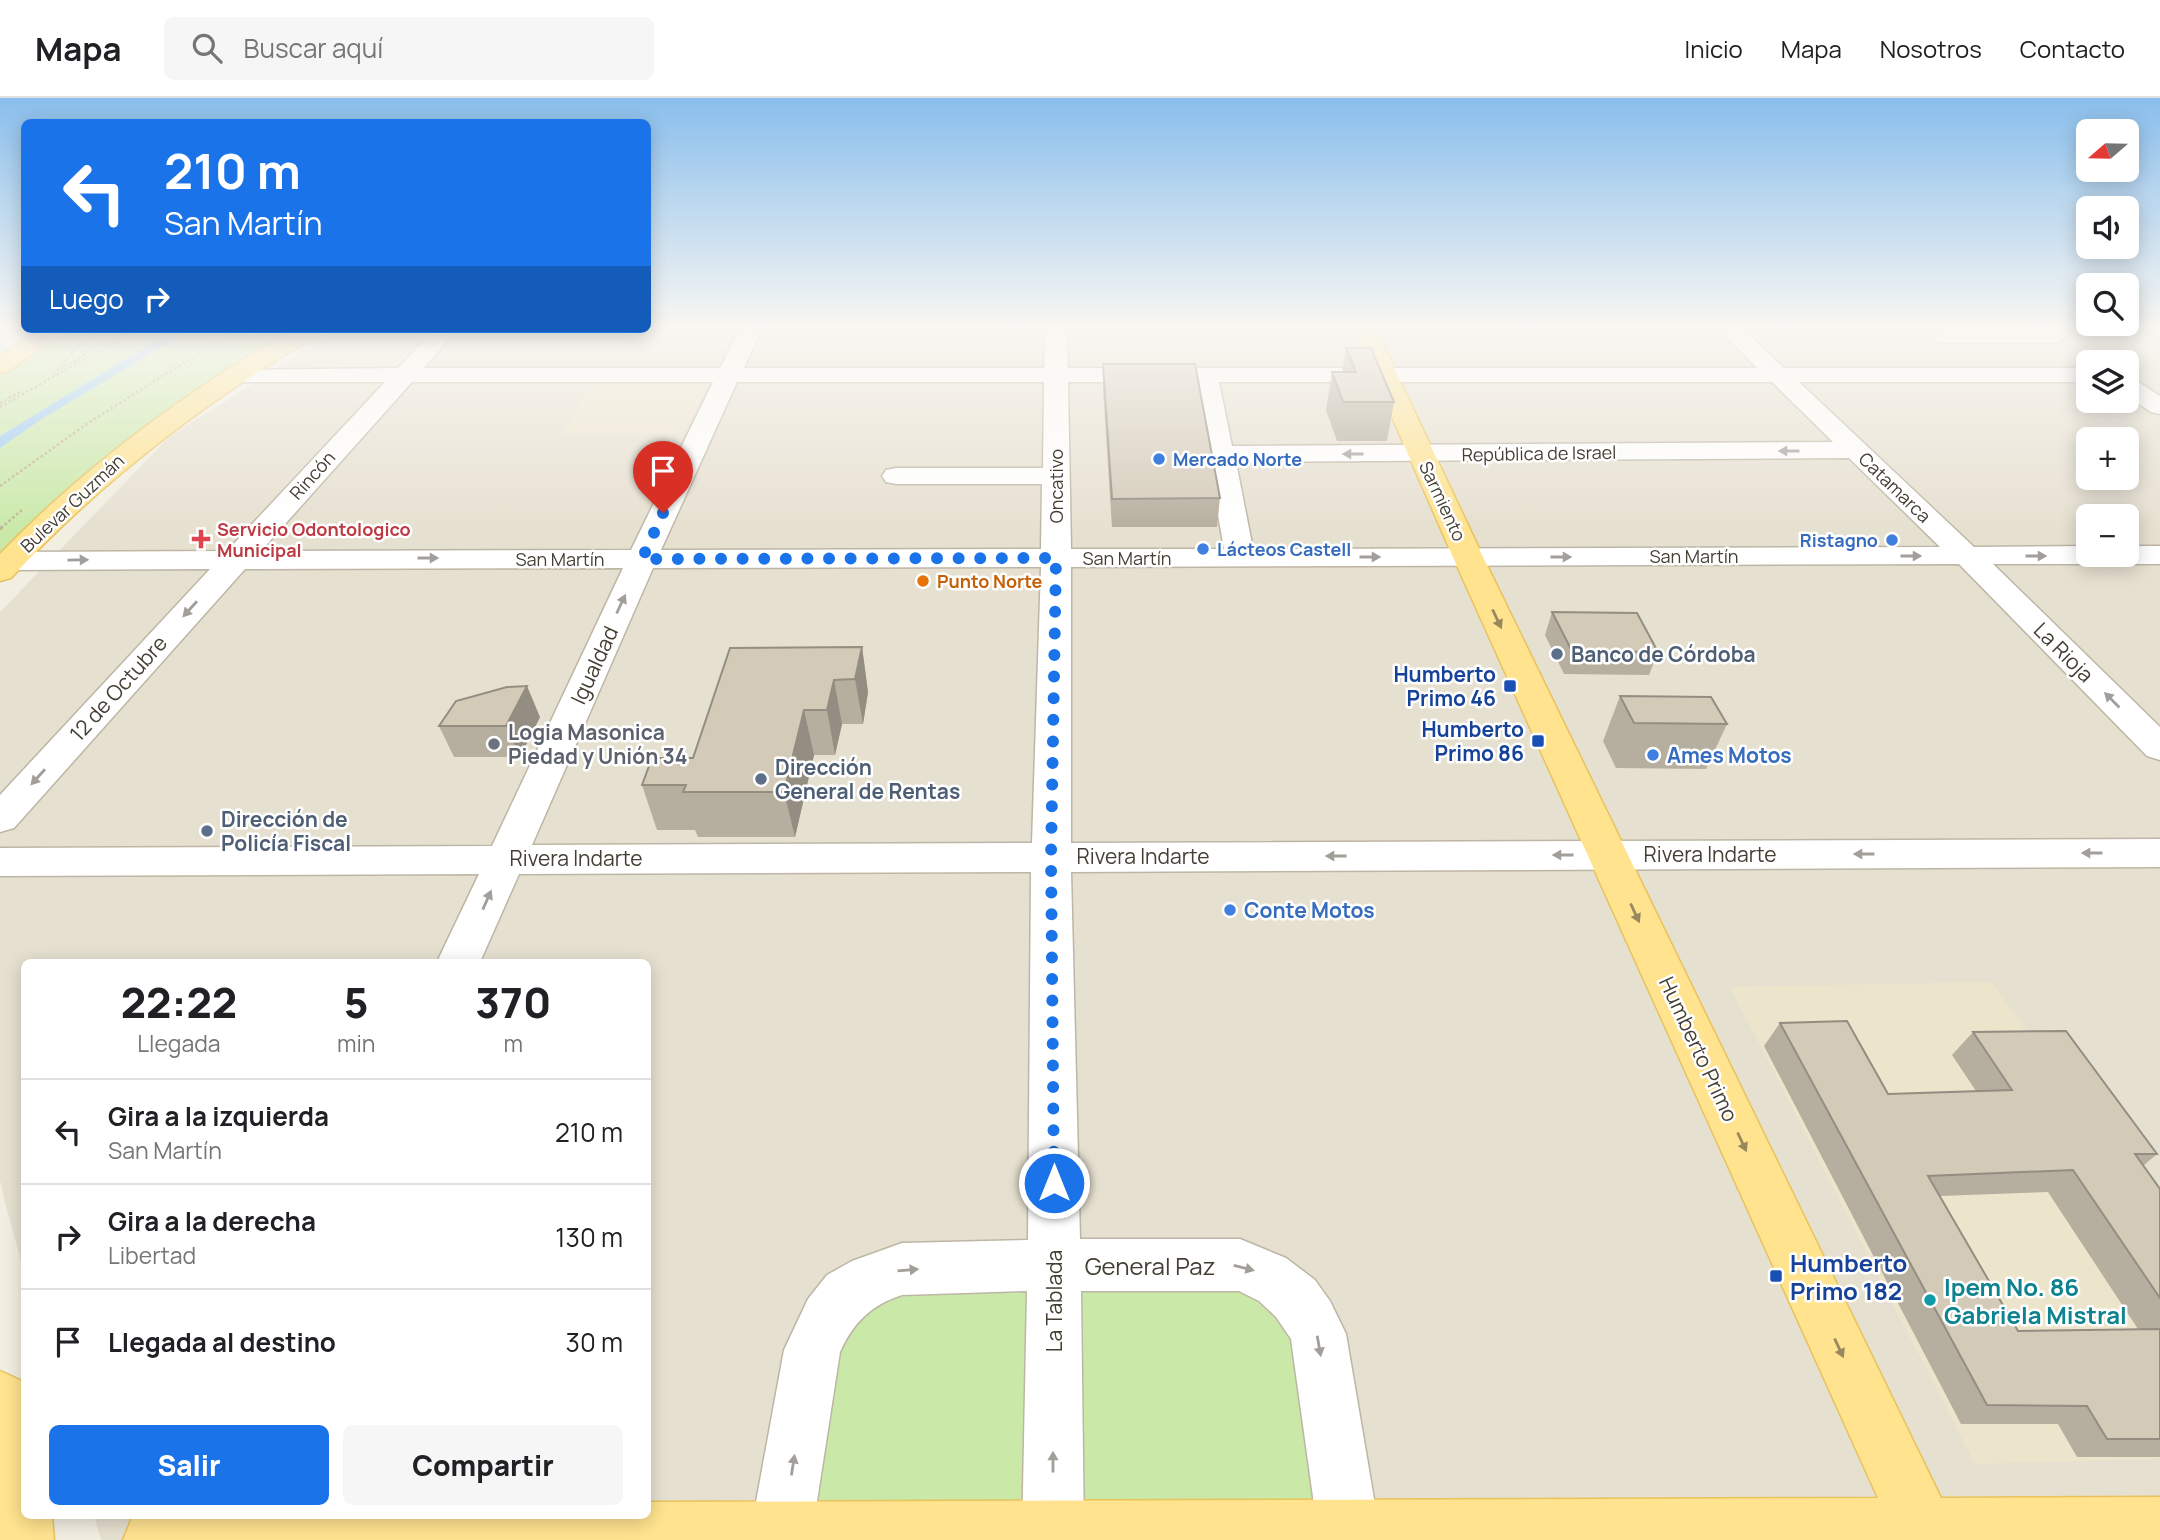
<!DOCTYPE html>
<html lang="es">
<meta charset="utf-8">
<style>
body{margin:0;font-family:Manrope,sans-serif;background:#f6f6f6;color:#202124;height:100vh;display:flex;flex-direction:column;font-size:26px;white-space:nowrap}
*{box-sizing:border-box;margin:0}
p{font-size:23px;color:#757577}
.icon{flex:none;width:38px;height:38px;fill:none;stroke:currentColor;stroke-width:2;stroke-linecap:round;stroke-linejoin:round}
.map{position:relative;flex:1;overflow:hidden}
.details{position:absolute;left:21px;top:861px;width:630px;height:560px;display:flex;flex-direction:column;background:#fff;border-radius:10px;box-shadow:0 4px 18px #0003}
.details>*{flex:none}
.hud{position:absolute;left:21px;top:21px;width:630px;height:214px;border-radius:10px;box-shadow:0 4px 18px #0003;background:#1a73e8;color:#fff;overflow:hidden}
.needle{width:46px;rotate:250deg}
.buttons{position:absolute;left:2076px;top:21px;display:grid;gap:14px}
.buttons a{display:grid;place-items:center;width:63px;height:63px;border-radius:10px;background:#fff;box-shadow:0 4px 18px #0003;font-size:35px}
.pin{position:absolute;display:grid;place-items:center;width:60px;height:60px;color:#fff;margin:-72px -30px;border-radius:50% 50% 50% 0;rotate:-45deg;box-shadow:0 0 7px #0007}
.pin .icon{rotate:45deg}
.me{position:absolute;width:77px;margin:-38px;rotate:0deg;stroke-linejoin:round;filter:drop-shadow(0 0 5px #0008)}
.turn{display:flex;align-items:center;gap:24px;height:147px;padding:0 28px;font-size:32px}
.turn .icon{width:91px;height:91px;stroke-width:2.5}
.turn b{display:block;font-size:49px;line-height:60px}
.then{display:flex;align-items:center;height:66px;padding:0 28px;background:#0003;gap:14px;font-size:26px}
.eta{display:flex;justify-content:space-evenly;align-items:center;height:119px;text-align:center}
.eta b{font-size:42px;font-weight:800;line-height:49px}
.primary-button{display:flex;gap:14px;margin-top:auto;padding:14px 28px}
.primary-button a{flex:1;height:80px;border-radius:10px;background:#1a73e8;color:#fff;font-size:28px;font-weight:800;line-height:80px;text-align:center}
.primary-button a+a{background:#f6f6f6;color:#202124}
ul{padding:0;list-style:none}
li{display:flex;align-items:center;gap:21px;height:105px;padding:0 28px;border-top:2px solid #e0e0e0}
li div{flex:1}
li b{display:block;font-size:26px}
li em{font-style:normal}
header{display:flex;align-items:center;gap:42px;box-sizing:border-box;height:98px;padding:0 35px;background:#fff;border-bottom:2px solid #e0e0e0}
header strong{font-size:33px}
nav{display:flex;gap:38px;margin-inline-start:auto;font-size:24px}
.search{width:490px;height:63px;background:#f6f6f6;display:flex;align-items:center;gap:18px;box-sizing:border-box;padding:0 24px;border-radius:10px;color:#757577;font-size:26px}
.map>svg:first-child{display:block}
.residential{fill:#e6e0d0;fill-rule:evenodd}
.education{fill:#ece4cb}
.green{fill:#cae9a9}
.water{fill:#9bccf3}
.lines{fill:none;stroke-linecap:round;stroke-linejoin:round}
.minor-casing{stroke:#beb6a5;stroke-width:3}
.major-casing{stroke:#e8c25b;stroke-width:3}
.path-far1{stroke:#c0b296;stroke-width:2.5;stroke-dasharray:2.5 2.5;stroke-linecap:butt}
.path{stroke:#c0b296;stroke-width:3.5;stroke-dasharray:2.5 2.5;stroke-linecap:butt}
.minor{fill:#fff;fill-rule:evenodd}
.major{fill:#ffe38f;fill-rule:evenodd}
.wall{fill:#b6ae9e;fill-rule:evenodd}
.shaded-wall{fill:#948d81}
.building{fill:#d4cab8;stroke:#948d81;stroke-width:2}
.oneway{fill:#a29e99}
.oneway2{fill:#98885c}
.route{stroke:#1a73e8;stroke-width:12;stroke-dasharray:0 21.6}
.shop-dot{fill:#3f7fe0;stroke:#fff;stroke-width:2.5}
.health-dot{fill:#e0444e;stroke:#fff;stroke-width:2.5}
.food-dot{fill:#e8710a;stroke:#fff;stroke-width:2.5}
.service-dot{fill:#5c6f8a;stroke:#fff;stroke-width:2.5}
.transit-dot{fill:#1a4fb4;stroke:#fff;stroke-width:2.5}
.worship-dot{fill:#6b7280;stroke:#fff;stroke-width:2.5}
.culture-dot{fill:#0f9aa8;stroke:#fff;stroke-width:2.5}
.labels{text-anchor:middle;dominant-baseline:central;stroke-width:5;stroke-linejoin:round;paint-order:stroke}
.far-street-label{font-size:18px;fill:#443e33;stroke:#fff}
.far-shop-label{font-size:18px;font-weight:bold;fill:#366cbe;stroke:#fff;text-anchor:start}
.far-health-label{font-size:18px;font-weight:bold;fill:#be3a42;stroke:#fff;text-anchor:start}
.far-food-label{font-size:18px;font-weight:bold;fill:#c56008;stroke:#fff;text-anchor:start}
.street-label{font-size:21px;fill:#443e33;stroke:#fff}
.service-label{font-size:21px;font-weight:bold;fill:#4e5e75;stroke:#fff;text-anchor:start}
.transit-label{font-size:21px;font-weight:bold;fill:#164399;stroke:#fff;text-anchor:end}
.worship-label{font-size:21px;font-weight:bold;fill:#5b616d;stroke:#fff;text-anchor:start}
.shop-label{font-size:21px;font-weight:bold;fill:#366cbe;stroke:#fff;text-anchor:start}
.near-transit-label{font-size:24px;font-weight:bold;fill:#164399;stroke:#fff;text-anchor:start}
.near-street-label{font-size:24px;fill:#443e33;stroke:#fff}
.near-culture-label{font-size:24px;font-weight:bold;fill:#0d838f;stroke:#fff;text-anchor:start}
</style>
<header>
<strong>Mapa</strong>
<div class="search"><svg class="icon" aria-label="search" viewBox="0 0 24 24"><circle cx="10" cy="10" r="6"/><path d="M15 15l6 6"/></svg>Buscar aquí</div>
<nav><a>Inicio</a><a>Mapa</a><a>Nosotros</a><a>Contacto</a></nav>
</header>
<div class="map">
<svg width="2160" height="1442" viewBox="0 0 2160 1442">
<rect width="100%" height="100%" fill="#f2eee2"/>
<path class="residential" d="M 338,232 L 2160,232 L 2160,1442 L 101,1442 L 94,1418 L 648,1418 L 648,864 L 24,864 L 24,1173 L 4,1101 L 0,1082 L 0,514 L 169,339 ZM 2088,264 L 2126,264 L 2126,303 L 2088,303 ZM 2088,341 L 2126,341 L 2126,380 L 2088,380 ZM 2088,418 L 2126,418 L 2126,457 L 2088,457 Z"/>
<path class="education" d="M 710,283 L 682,336 L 562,336 L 595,284 Z
M 1992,884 L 2160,1121 L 2160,1361 L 1975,1366 L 1730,889 Z"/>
<path class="green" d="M 56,232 L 173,232 L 0,338 L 0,268 Z
M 190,232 L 309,232 L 234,277 L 0,474 L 0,350 L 42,321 Z
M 871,1181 L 1287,1190 L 1350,1442 L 783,1442 L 812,1252 Z"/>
<path class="water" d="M 173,232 L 190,232 L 42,321 L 0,350 L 0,338 Z"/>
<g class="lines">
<g class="minor-casing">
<path id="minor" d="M 434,232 L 457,232 L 424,270 L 720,270 L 739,232 L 761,232 L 744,270 L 1044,270 L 1045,232 L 1067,232 L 1068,270 L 1757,270 L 1720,232 L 1744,232 L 1784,270 L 2088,270 L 2088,284 L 1799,284 L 1974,449 L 2088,448 L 2088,457 L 2126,457 L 2126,448 L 2160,448 L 2160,466 L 1993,466 L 2160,629 L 2160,662 L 2147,658 L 1959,466 L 1071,469 L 1071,745 L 2160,741 L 2160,769 L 1071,774 L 1080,1141 L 1240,1141 L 1286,1160 L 1315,1182 L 1330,1203 L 1346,1236 L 1381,1442 L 1319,1442 L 1291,1241 L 1276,1219 L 1259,1203 L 1239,1193 L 1081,1193 L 1084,1442 L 1022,1442 L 1027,1193 L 902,1197 C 871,1207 853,1225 840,1254 L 811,1442 L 749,1442 L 784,1252 L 808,1201 L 827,1177 L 852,1163 L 902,1145 L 1028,1142 L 1031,774 L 519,776 L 480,864 L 437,864 L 479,776 L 0,778 L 0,750 L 492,748 L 623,470 L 245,471 L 14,730 L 0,734 L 0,697 L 210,471 L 10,472 L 0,469 L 0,457 L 10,454 L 227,453 L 385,284 L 234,284 L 226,282 L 222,277 L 226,272 L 398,270 ZM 412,284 L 713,284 L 631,452 L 261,453 ZM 737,284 L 1044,284 L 1043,370 L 896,370 L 886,372 L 882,378 L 886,384 L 896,386 L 1042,386 L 1041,451 L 661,452 ZM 1068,284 L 1195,284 L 1224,451 L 1071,451 ZM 1219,284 L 1772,284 L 1833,344 L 1232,348 ZM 1849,360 L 1940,449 L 1253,451 L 1236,364 ZM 1041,469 L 1032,745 L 532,747 L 653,470 Z
M 1941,232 L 2057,232 L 2064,238 L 2061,243 L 2053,245 L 1945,245 L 1937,243 L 1934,238 Z
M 2126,279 L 2134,281 L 2160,298 L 2160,316 L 2151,314 L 2126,297 Z"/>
</g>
<g class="major-casing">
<path id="major" d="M 40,232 L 67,232 L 8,273 L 0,275 L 0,258 Z
M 293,232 L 320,232 L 317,237 C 203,305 101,383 11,480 L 0,483 L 0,456 C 86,367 185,294 293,232 Z
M 1354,232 L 1376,232 L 1483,459 L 1941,1400 L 2160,1399 L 2160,1442 L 123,1442 L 132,1420 L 138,1418 L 648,1418 L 648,1404 L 1878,1400 L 1453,459 Z
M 0,1273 L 20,1282 L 24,1291 L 24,1418 L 52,1418 L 54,1442 L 0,1442 Z"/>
</g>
<path class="path-far1" d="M 61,271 L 85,257 L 93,247 L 114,241 L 128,232
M 54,276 L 79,247 L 99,232
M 0,305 L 20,294
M 0,309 L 136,232
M 0,388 L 88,325 L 236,232
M 1,430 L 23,411"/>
<path class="path" d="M 0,431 L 3,428"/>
<use href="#minor" class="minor"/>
<use href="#major" class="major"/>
</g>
<path class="wall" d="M 1346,250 L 1394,304 L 1387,343 L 1337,343 L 1326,312 L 1332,274 L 1342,274 Z
M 1103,266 L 1220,400 L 1217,429 L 1112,429 L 1103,292 Z
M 1552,514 L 1658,554 L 1649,577 L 1564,576 L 1545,537 Z
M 862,549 L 868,594 L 863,626 L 842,626 L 835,657 L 814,657 L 795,739 L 698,739 L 695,732 L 657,732 L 642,687 L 693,660 Z
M 1620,598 L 1727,626 L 1706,671 L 1616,670 L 1603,643 Z
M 540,619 L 520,659 L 454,659 L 439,628 Z
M 1780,925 L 1888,996 L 1976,993 L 1952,957 L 1973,934 L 2157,1056 L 2143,1068 L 2160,1091 L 2160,1359 L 2077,1359 L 2058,1326 L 1961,1326 L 1764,948 ZM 2048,1094 L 2138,1231 L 2018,1233 L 1940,1098 Z"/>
<path class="shaded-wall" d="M 862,549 L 868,594 L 863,626 L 855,581 Z
M 834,582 L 842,626 L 835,657 L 827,612 Z
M 527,588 L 540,619 L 520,659 L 506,628 Z
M 804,612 L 814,657 L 795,739 L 784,694 Z"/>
<path class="building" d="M 1346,250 L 1371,250 L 1394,304 L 1343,304 L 1332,274 L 1356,274 Z
M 1103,266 L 1195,266 L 1220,400 L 1112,401 Z
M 1552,514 L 1637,515 L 1658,554 L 1572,553 Z
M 862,549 L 855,581 L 834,582 L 827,612 L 804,612 L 784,694 L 683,694 L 686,687 L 642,687 L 652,660 L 693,660 L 730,550 Z
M 527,588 L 506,628 L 439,628 L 456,603 L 507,589 Z
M 1620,598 L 1711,599 L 1727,626 L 1634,625 Z
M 1847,923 L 1888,996 L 2012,992 L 1973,934 L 2066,933 L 2157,1056 L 2135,1056 L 2160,1091 L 2160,1200 L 2073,1072 L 1928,1078 L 2018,1233 L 2160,1231 L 2160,1341 L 2107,1341 L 2087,1308 L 1987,1307 L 1780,925 Z"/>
<defs><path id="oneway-solid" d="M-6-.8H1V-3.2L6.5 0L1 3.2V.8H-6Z" transform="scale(1.75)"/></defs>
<g class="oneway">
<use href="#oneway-solid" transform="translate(1789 353) rotate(180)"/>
<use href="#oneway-solid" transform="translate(1353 356) rotate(180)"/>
<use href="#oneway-solid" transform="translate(1911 458)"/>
<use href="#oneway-solid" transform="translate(2036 458)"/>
<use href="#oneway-solid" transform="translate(1370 459)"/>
<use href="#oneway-solid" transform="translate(1561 459)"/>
<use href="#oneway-solid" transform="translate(428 460)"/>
<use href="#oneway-solid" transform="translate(78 462) rotate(-1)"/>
<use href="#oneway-solid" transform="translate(621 506) rotate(-65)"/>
<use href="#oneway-solid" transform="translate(190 511) rotate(132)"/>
<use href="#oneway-solid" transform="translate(2112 602) rotate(-135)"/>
<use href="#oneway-solid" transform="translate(38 679) rotate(132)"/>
<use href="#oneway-solid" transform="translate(2092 755) rotate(180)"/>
<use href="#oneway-solid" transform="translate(1864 756) rotate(180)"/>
<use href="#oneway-solid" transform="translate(1563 757) rotate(180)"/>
<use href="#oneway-solid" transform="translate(1336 758) rotate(180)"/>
<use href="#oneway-solid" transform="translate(487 802) rotate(-66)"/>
<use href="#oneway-solid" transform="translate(1244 1170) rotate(14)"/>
<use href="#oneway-solid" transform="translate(908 1172) rotate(-5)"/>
<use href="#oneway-solid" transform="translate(1319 1248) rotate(80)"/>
<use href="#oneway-solid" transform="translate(1053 1364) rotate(-90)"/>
<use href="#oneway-solid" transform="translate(793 1367) rotate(-81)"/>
</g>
<g class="oneway2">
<use href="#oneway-solid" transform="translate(1497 521) rotate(65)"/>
<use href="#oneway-solid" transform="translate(1635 815) rotate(65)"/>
<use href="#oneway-solid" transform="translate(1742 1044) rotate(65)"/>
<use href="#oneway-solid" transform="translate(1839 1250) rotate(65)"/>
</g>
<linearGradient id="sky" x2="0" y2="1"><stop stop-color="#89beec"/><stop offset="0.53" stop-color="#f9f7f2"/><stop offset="1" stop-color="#f9f7f2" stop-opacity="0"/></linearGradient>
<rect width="2160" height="434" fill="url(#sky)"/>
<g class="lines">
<path class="route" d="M 663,415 L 642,461 L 1056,460 L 1051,759 L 1054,1085"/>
</g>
<g class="shop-dot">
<circle cx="1159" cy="361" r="7"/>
<circle cx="1892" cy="442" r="7"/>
<circle cx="1203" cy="451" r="7"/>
<circle cx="1653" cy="657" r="7"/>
<circle cx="1230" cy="812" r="7"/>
</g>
<path class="health-dot" d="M197.5 430.5h7v7h7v7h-7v7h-7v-7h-7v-7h7z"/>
<circle class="food-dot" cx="923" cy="483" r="7"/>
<g class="service-dot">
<circle cx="1557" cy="556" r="7"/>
<circle cx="761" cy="681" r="7"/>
<circle cx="207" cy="733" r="7"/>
</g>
<g class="transit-dot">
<rect x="1503" y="581" width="14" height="14" rx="3.5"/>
<rect x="1531" y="636" width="14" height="14" rx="3.5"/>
<rect x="1769" y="1171" width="14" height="14" rx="3.5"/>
</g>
<circle class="worship-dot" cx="494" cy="646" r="7"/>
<circle class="culture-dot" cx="1930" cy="1202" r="7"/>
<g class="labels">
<g class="far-street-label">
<text transform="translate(1539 355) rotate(-1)">República de Israel</text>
<text transform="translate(312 377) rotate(-48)">Rincón</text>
<text transform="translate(1056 388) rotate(-90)">Oncativo</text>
<text transform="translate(1895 389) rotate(44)">Catamarca</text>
<text transform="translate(1443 403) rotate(65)">Sarmiento</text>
<text transform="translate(72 405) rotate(-43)">Bulevar Guzmán</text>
<text x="1694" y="458">San Martín</text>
<text x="1127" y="460">San Martín</text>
<text x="560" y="461">San Martín</text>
</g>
<g class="far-shop-label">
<text x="1173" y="361">Mercado Norte</text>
<text x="1878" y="442" text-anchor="end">Ristagno</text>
<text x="1217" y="451">Lácteos Castell</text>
</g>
<g class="far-health-label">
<text x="217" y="431">Servicio Odontologico<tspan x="217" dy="21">Municipal</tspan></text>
</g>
<g class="far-food-label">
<text x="937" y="483">Punto Norte</text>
</g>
<g class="street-label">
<text transform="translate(2064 554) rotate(45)">La Rioja</text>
<text transform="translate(594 567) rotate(-65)">Igualdad</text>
<text transform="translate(118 590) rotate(-48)">12 de Octubre</text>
<text x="1710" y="756">Rivera Indarte</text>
<text x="1143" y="758">Rivera Indarte</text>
<text x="576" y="760">Rivera Indarte</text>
<text transform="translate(1699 951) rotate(65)">Humberto Primo</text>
<text transform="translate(1054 1203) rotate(-90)">La Tablada</text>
</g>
<g class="service-label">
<text x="1571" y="556">Banco de Córdoba</text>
<text x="775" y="669">Dirección<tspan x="775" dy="24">General de Rentas</tspan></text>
<text x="221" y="721">Dirección de<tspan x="221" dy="24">Policía Fiscal</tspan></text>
</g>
<g class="transit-label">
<text x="1496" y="576">Humberto<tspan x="1496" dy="24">Primo 46</tspan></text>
<text x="1524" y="631">Humberto<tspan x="1524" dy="24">Primo 86</tspan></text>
</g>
<g class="worship-label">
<text x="508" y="634">Logia Masonica<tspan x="508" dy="24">Piedad y Unión 34</tspan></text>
</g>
<g class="shop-label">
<text x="1667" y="657">Ames Motos</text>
<text x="1244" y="812">Conte Motos</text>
</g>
<g class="near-transit-label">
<text x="1790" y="1164">Humberto<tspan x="1790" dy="28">Primo 182</tspan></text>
</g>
<g class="near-street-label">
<text x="1150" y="1167">General Paz</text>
</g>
<g class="near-culture-label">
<text x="1944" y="1188">Ipem No. 86<tspan x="1944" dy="28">Gabriela Mistral</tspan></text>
</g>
</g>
</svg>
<div class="buttons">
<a><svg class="needle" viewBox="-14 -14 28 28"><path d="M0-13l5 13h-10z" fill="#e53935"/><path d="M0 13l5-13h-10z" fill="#757577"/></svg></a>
<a><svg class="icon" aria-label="sound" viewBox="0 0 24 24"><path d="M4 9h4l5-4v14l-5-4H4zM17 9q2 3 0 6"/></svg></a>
<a><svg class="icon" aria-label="search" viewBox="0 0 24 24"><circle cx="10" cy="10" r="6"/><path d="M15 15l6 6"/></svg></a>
<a><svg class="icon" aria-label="layers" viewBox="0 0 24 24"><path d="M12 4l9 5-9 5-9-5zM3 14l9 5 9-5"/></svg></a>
<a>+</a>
<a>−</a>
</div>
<div class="pin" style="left:663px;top:415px;background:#d93025"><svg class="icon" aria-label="arrive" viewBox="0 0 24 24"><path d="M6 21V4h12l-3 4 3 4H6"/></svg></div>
<svg class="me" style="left:1054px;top:1085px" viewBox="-20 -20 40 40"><circle r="17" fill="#1a73e8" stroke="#fff" stroke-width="3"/><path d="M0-11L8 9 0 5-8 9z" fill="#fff"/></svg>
<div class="hud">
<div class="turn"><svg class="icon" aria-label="left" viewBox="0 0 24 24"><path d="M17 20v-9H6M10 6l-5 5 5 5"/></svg><div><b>210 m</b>San Martín</div></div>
<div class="then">Luego<svg class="icon" aria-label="right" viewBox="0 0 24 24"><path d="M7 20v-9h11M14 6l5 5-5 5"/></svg></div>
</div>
<section class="details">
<div class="eta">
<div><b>22:22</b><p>Llegada</p></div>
<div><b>5</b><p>min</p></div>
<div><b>370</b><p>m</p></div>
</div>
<ul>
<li><svg class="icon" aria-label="left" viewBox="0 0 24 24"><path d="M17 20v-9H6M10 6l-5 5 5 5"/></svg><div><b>Gira a la izquierda</b><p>San Martín</p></div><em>210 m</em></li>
<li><svg class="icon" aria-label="right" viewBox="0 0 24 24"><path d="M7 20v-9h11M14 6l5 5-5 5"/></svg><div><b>Gira a la derecha</b><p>Libertad</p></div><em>130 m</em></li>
<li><svg class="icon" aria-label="arrive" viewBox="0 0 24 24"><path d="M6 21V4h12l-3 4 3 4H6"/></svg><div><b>Llegada al destino</b></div><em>30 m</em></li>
</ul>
<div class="primary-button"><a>Salir</a><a>Compartir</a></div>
</section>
</div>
